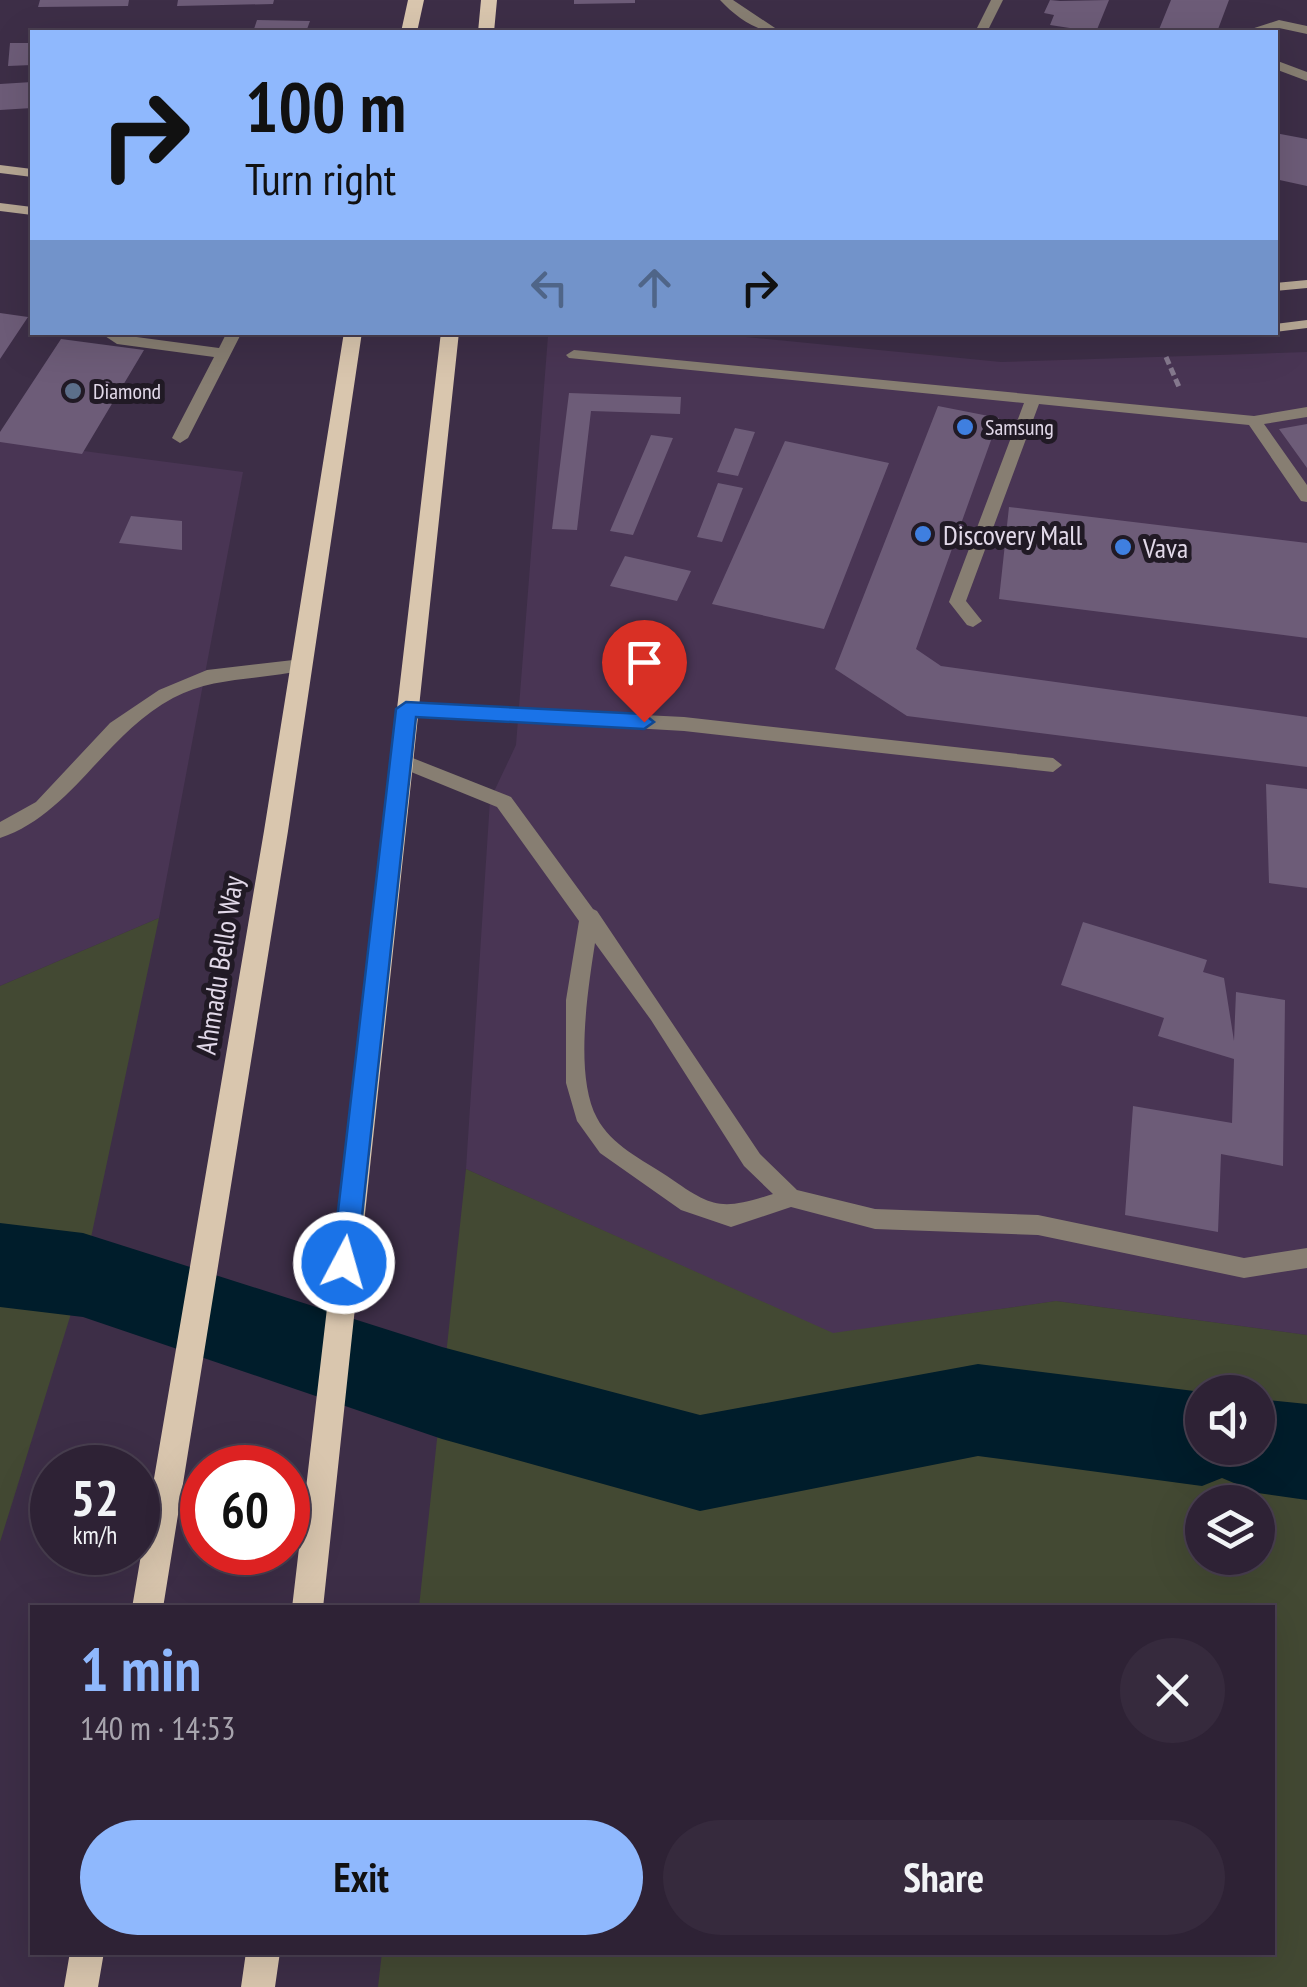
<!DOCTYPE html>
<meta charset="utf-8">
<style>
body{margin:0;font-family:"PT Sans Narrow",sans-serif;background:#362a3d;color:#f1f3f6;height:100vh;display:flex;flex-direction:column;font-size:38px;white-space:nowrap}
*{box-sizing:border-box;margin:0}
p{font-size:32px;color:#a7a4ad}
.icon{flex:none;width:55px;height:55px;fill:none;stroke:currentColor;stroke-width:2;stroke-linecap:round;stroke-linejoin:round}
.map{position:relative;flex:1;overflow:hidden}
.side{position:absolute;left:30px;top:1605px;width:1245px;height:350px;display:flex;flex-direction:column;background:#2e2235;border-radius:0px;box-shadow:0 10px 40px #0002,0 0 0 2px #493f50}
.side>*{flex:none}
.hud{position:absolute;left:30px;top:30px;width:1248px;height:305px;border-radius:0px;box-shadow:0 10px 40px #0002,0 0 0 2px #493f50;background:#8fb8fd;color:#111;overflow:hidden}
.buttons{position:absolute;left:1185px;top:1375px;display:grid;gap:20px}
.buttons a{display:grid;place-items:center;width:90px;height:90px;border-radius:50%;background:#2e2235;box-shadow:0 10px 40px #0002,0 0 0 2px #493f50;font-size:50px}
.speed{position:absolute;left:30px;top:1445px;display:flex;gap:20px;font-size:50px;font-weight:700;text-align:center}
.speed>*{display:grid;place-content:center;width:130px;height:130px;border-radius:50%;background:#2e2235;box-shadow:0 10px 40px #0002,0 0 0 2px #493f50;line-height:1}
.speed small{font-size:25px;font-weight:400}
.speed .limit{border:15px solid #d22;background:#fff;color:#111}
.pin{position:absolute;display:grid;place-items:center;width:85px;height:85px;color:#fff;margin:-102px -42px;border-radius:50% 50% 50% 0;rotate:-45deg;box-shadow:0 0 10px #0007}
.pin .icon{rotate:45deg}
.me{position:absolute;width:110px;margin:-55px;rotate:6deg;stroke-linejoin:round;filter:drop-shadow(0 0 8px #0008)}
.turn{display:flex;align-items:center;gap:35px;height:210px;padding:0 50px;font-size:45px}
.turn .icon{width:130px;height:130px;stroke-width:2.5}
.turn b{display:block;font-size:70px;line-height:85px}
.lanes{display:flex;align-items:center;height:95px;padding:0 50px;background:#0003;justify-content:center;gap:50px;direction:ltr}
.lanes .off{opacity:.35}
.round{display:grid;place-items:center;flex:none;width:105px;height:105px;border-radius:52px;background:#362a3d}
.headline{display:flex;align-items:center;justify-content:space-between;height:170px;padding:0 50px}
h1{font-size:60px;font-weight:800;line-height:75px;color:#8fb8fd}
.primary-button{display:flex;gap:20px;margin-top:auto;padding:20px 50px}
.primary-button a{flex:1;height:115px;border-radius:60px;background:#8fb8fd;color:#111;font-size:40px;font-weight:800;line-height:115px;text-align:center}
.primary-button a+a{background:#362a3d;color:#f1f3f6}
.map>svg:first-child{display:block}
.built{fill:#493554}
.green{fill:#434933;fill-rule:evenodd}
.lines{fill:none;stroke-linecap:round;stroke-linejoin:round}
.river{fill:#001d2b;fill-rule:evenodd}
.building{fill:#6d5c78}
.path{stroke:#85798e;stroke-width:5;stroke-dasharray:8 4;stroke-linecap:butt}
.lane{fill:#877e72;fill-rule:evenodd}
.street{fill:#877e72;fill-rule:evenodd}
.secondary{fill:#b6a794;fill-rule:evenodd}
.primary{fill:#d9c6ae;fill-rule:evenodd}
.route{fill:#1a73e8;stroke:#114b97;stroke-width:2.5}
.service-dot{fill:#5c6f8a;stroke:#211a25;stroke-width:4}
.shop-dot{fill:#3f7fe0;stroke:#211a25;stroke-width:4}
.labels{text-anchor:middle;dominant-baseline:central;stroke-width:10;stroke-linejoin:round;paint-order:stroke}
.far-poi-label{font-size:22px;fill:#e2d9e9;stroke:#211a25;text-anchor:start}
.poi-label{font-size:28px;fill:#e2d9e9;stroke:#211a25;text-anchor:start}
.street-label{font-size:28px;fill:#e2d9e9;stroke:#211a25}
</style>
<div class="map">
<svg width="1307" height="1987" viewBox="0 0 1307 1987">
<rect width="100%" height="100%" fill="#3d2e47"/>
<path class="built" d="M 552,332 L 705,333 L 1001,362 L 1307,352 L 1307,1335 L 1056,1301 L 833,1334 L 466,1169 L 490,800 L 516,745 L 548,336 Z
M 0,440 L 243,472 L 159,918 L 0,986 Z"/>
<path class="green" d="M 159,918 L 83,1275 L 0,1542 L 0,986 Z
M 466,1169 L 833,1333 L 1056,1301 L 1307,1335 L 1307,1987 L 378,1987 L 382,1952 L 1272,1952 L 1272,1608 L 419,1607 ZM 1202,1392 L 1258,1392 L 1258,1448 L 1202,1448 ZM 1202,1502 L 1258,1502 L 1258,1558 L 1202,1558 Z"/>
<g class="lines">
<path class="river" d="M 0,1223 L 83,1233 L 442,1347 L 700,1415 L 978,1364 L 1202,1392 L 1202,1448 L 1258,1448 L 1258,1399 L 1307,1404 L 1307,1500 L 1258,1493 L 1222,1478 L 1202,1486 L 978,1456 L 700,1511 L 442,1439 L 83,1317 L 0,1307 Z"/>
</g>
<path class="building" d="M 40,0 L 129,0 L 128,6 L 38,7 Z
M 178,0 L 274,0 L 273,4 L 177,6 Z
M 574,0 L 635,0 L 635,3 L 574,4 Z
M 1050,0 L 1060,1 L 1109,0 L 1096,32 L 1050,25 L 1054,15 L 1044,13 Z
M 1171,0 L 1229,0 L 1217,32 L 1158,32 Z
M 257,20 L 310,21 L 306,32 L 253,32 Z
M 10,43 L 32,43 L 32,65 L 8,66 Z
M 32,82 L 32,108 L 0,110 L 0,84 Z
M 1275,133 L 1307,139 L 1307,186 L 1275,179 Z
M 0,313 L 28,317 L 0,359 Z
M 61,339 L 144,350 L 82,454 L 0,442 L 0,432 Z
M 569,393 L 681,397 L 680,414 L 591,411 L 577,530 L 552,529 Z
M 938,406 L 999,418 L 916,649 L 941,666 L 1307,717 L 1307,767 L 907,716 L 835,669 Z
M 1307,424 L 1307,468 L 1279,429 Z
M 735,428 L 755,432 L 738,476 L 717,472 Z
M 651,435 L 673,438 L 633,535 L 610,531 Z
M 785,441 L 889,463 L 824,629 L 712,604 Z
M 718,483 L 743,488 L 722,542 L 697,537 Z
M 1009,507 L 1307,543 L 1307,638 L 999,599 Z
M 131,516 L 182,521 L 182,550 L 119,543 Z
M 625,556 L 691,571 L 677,601 L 610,586 Z
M 1266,784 L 1307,789 L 1307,888 L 1269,883 Z
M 1083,922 L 1207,960 L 1203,972 L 1224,978 L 1234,1041 L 1236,992 L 1285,1000 L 1283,1166 L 1221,1154 L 1218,1232 L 1125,1215 L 1133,1106 L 1232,1123 L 1234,1059 L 1158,1036 L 1164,1018 L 1061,985 Z"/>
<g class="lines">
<path class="path" d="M 1166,357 L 1179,387"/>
<path class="lane" d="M 1279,20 L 1307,26 L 1307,34 L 1279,28 L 1261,32 L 1242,32 Z
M 1275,60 L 1307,72 L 1307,81 L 1275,69 Z
M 99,332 L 219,348 L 227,332 L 242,332 L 188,438 L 180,443 L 172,438 L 214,357 L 117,344 Z
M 574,350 L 1254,416 L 1307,407 L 1307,417 L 1264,424 L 1307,485 L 1307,502 L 1301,501 L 1249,425 L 1039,404 L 966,601 L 982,621 L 973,627 L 967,625 L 949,602 L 1024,403 L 569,358 L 566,355 Z
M 302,659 L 308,661 L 311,665 L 308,669 C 262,681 216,675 173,698 C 105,734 72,814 0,838 L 0,822 L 36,802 L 110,723 L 159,690 L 207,670 Z
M 406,703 L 684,717 L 1053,758 L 1062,765 L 1053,772 L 684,731 L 406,715 L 397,709 Z
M 400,753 L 511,797 L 593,909 L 597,911 L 760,1154 L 797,1190 L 875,1209 L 1038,1215 L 1244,1258 L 1307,1248 L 1307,1268 L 1244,1278 L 1038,1235 L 875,1229 L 791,1207 L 731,1227 L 681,1210 L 600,1153 L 577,1121 L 566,1083 L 566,1000 L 579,921 L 497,807 L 394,765 L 391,760 L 394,755 ZM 595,943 L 651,1020 L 744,1166 L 773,1194 C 720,1211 713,1208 667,1176 C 643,1160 611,1145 597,1118 C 574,1076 588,989 595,943 Z"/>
<path class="street" d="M 720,0 L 733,0 L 781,32 C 757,33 736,17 720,0 Z
M 991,0 L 1003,0 L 987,32 L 975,32 Z"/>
<path class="secondary" d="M 0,165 L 32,169 L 32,177 L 0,173 Z
M 0,203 L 32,207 L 32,215 L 0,211 Z
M 1307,280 L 1307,288 L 1275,291 L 1275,283 Z
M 1307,320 L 1307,328 L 1275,332 L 1275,324 Z
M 1055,332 L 1211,332 L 1204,337 L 1062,337 Z"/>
<path class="primary" d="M 408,0 L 424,0 L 417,32 L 401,32 Z
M 481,0 L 497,0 L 494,32 L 478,32 Z
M 344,332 L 362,332 L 288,831 L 163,1608 L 132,1608 L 264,831 Z
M 441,332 L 459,332 L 323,1608 L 292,1608 Z
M 70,1952 L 104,1952 L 98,1987 L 64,1987 Z
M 246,1952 L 280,1952 L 275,1987 L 241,1987 Z"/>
</g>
<path class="route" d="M 406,702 L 644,714 L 654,722 L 644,729 L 416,717 L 357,1263 L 344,1274 L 332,1263 L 396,709 Z"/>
<circle class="service-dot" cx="73" cy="391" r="10"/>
<g class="shop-dot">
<circle cx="965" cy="427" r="10"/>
<circle cx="923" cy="534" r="10"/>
<circle cx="1123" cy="547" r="10"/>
</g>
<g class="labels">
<g class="far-poi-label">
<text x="93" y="391">Diamond</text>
<text x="985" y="427">Samsung</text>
</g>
<g class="poi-label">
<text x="943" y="534">Discovery Mall</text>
<text x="1143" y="547">Vava</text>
</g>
<g class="street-label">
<text transform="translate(219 965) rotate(-81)">Ahmadu Bello Way</text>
</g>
</g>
</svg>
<div class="buttons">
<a><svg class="icon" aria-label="sound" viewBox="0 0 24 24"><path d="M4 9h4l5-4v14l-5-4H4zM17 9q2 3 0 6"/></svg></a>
<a><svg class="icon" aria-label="layers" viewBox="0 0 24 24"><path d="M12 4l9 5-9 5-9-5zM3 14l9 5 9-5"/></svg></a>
</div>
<div class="speed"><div>52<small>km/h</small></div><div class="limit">60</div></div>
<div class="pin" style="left:644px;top:722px;background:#d93025"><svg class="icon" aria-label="arrive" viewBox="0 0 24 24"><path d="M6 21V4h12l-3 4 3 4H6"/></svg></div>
<svg class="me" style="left:344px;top:1263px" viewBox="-20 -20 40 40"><circle r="17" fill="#1a73e8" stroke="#fff" stroke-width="3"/><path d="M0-11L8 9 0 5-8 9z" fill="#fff"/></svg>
<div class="hud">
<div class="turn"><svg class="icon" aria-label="right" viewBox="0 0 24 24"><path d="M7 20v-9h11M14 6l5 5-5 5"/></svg><div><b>100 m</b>Turn right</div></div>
<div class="lanes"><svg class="icon off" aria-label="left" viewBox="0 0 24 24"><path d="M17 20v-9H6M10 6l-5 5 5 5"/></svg><svg class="icon off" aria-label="ahead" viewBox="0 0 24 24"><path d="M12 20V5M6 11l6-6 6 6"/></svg><svg class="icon" aria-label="right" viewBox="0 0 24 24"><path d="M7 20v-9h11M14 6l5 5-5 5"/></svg></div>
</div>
<section class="side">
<div class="headline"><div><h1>1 min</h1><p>140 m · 14:53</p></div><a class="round"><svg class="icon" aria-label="close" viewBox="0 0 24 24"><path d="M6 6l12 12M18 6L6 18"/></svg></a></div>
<div class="primary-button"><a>Exit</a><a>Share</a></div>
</section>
</div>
